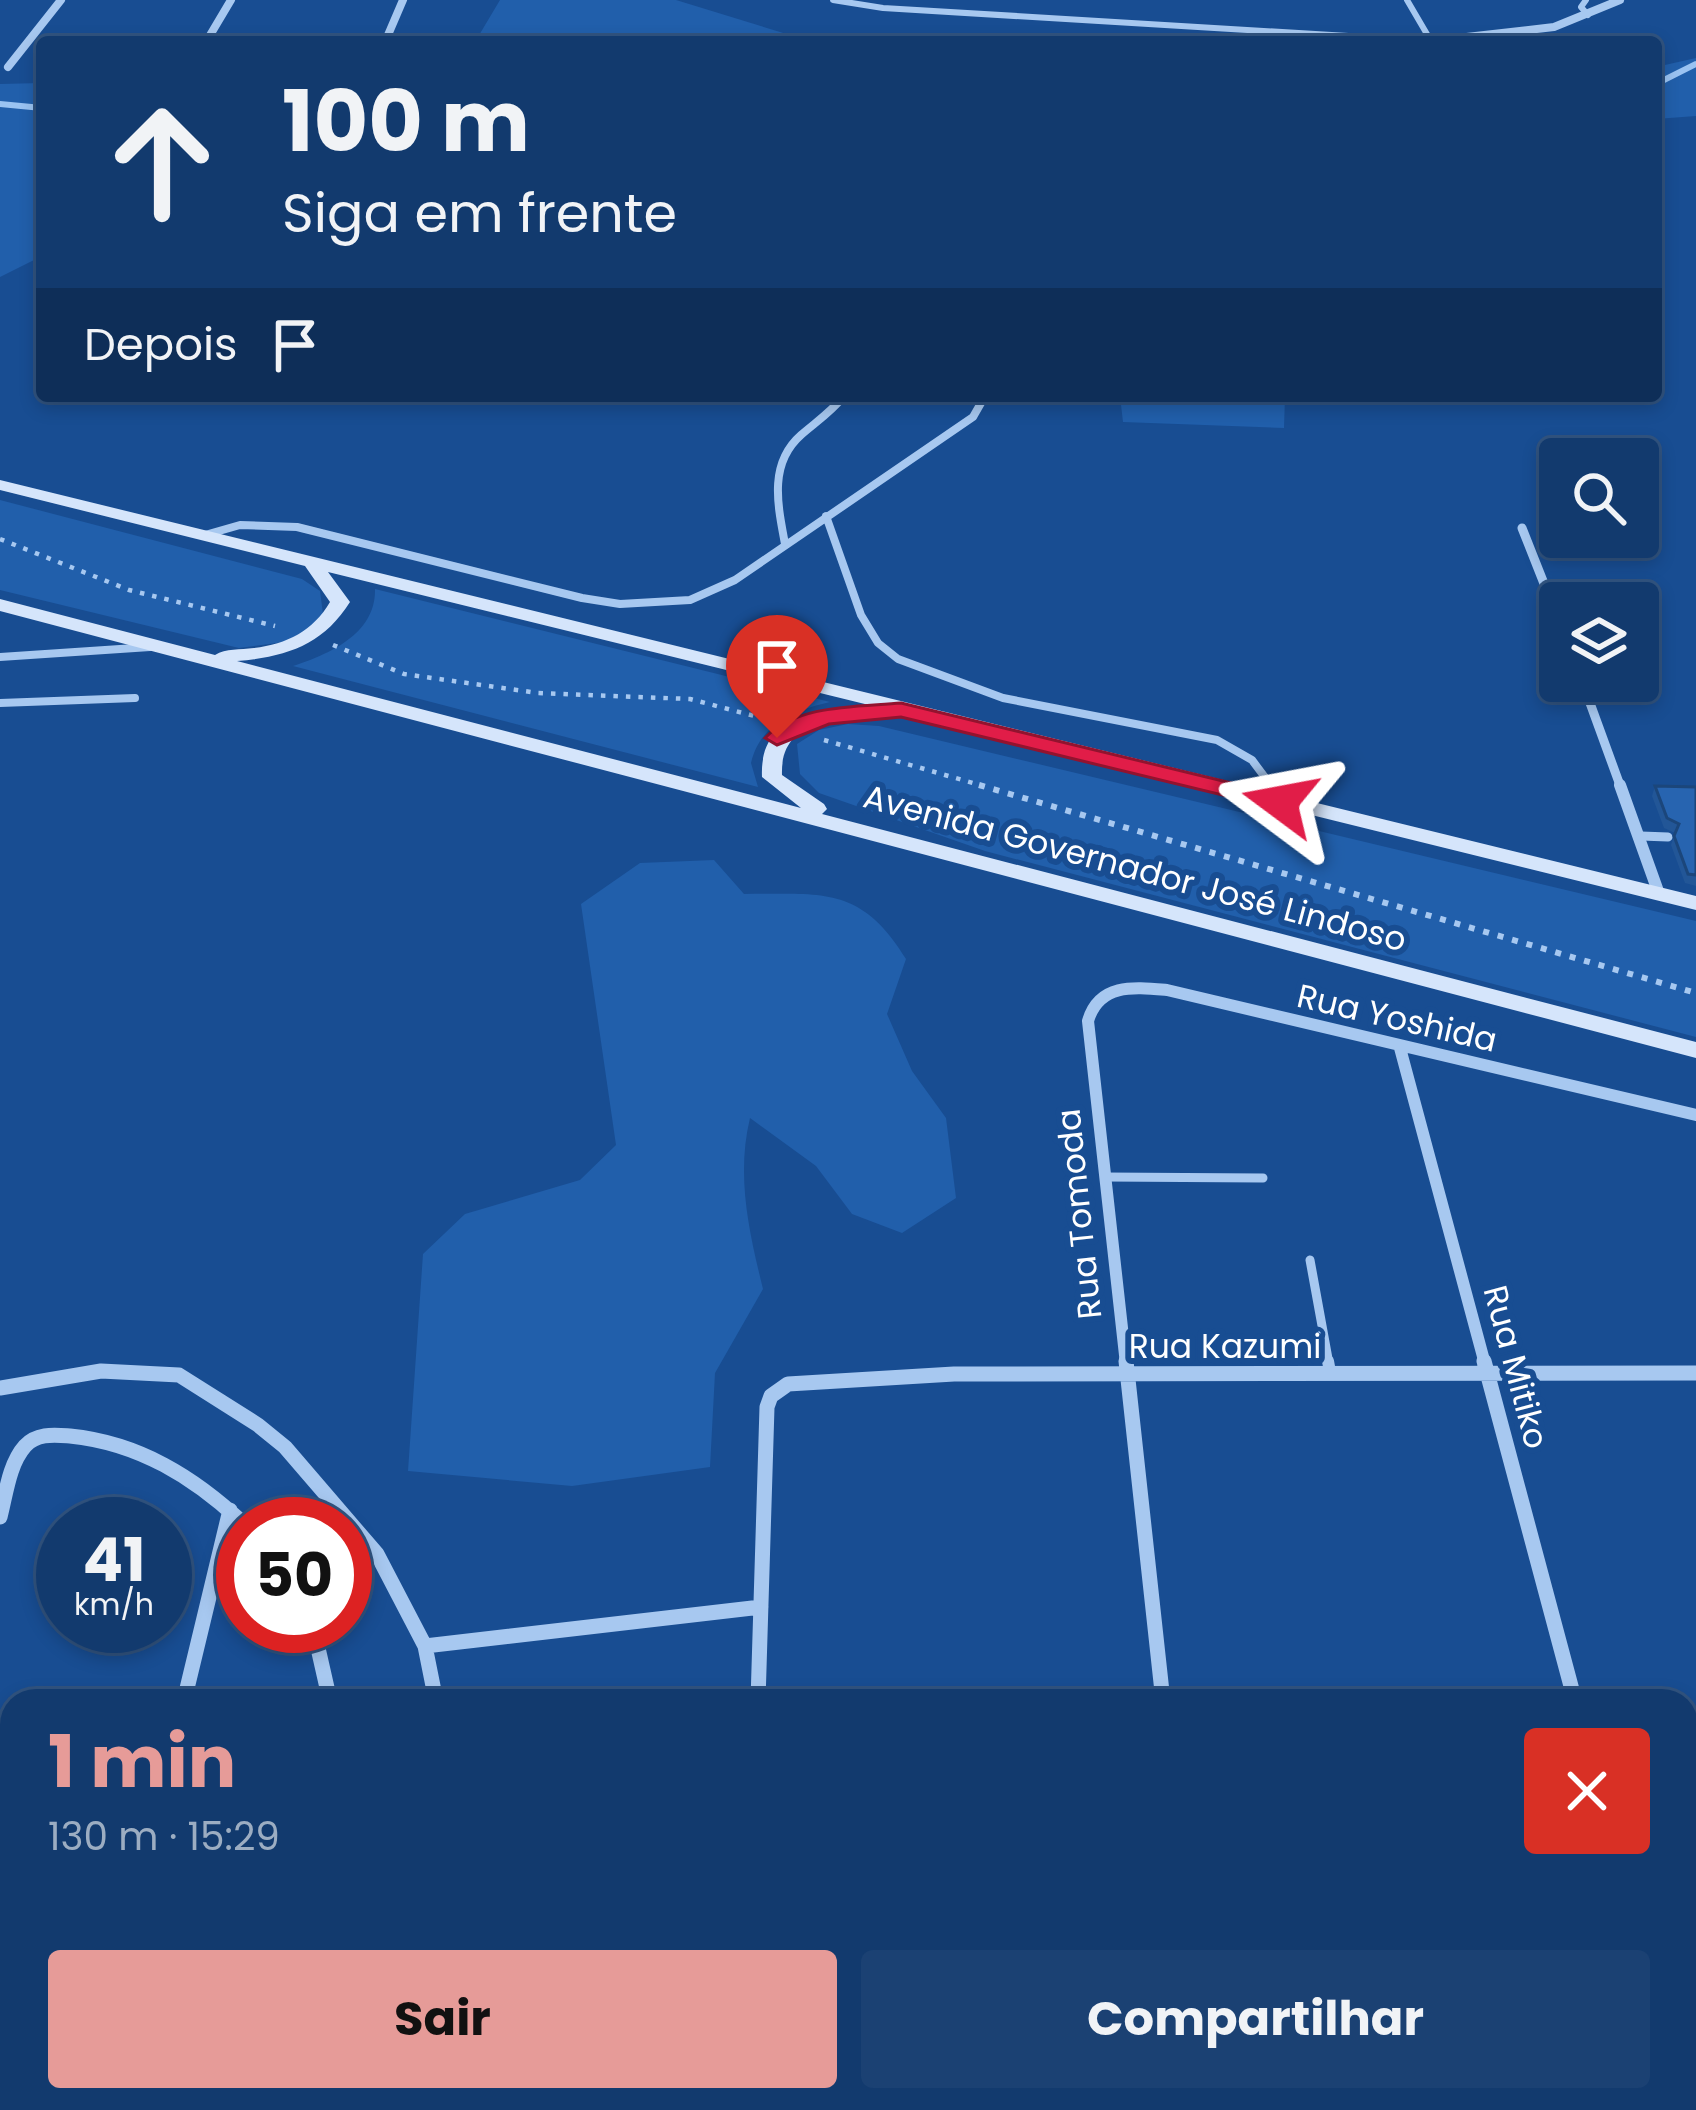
<!DOCTYPE html>
<html lang="pt">
<meta charset="utf-8">
<style>
body{margin:0;font-family:Poppins,sans-serif;background:#1b4173;color:#f1f3f6;height:100vh;display:flex;flex-direction:column;font-size:45px;white-space:nowrap}
*{box-sizing:border-box;margin:0}
p{font-size:39px;color:#9cadc2}
.icon{flex:none;width:66px;height:66px;fill:none;stroke:currentColor;stroke-width:2;stroke-linecap:round;stroke-linejoin:round}
.map{position:relative;flex:1;overflow:hidden}
.details{position:absolute;left:0px;top:1689px;width:1698px;height:423px;display:flex;flex-direction:column;background:#123a6e;border-radius:36px 36px 0 0;box-shadow:0 6px 18px #0003,0 0 0 3px #315481}
.details>*{flex:none}
.banner{position:absolute;left:36px;top:36px;width:1626px;height:366px;border-radius:12px;box-shadow:0 6px 18px #0003,0 0 0 3px #315481;background:#123a6e;color:#f1f3f6;overflow:hidden}
.tools{position:absolute;left:1539px;top:438px;display:grid;gap:24px}
.tools a{display:grid;place-items:center;width:120px;height:120px;border-radius:12px;background:#123a6e;box-shadow:0 6px 18px #0003,0 0 0 3px #315481;font-size:60px}
.speed{position:absolute;left:36px;top:1497px;display:flex;gap:24px;font-size:60px;font-weight:700;text-align:center}
.speed>*{display:grid;place-content:center;width:156px;height:156px;border-radius:50%;background:#123a6e;box-shadow:0 6px 18px #0003,0 0 0 3px #315481;line-height:1}
.speed small{font-size:30px;font-weight:400}
.speed .limit{border:18px solid #d22;background:#fff;color:#111}
.pin{position:absolute;display:grid;place-items:center;width:102px;height:102px;color:#fff;margin:-123px -51px;border-radius:50% 50% 50% 0;rotate:-45deg;box-shadow:0 0 12px #0007}
.pin .icon{rotate:45deg}
.me{position:absolute;width:132px;margin:-66px;rotate:283deg;stroke-linejoin:round;filter:drop-shadow(0 0 9px #0008)}
.turn{display:flex;align-items:center;gap:42px;height:252px;padding:0 48px;font-size:54px}
.turn .icon{width:156px;height:156px;stroke-width:2.5}
.turn b{display:block;font-size:84px;line-height:102px}
.then{display:flex;align-items:center;height:114px;padding:0 48px;background:#0003;gap:24px;font-size:45px}
.round{display:grid;place-items:center;flex:none;width:126px;height:126px;border-radius:12px;background:#1b4173}
.summary{display:flex;align-items:center;justify-content:space-between;height:204px;padding:0 48px}
h1{font-size:72px;font-weight:700;line-height:90px;color:#e69b98}
.action{display:flex;gap:24px;margin-top:auto;padding:24px 48px}
.action a{flex:1;height:138px;border-radius:12px;background:#e69b98;color:#111;font-size:48px;font-weight:700;line-height:138px;text-align:center}
.action a+a{background:#1b4173;color:#f1f3f6}
.map>svg:first-child{display:block}
.green{fill:#215fab}
.lines{fill:none;stroke-linecap:round;stroke-linejoin:round}
.stream{stroke:#9ac3f2;stroke-width:6}
.path-far1{stroke:#a7c8f0;stroke-width:4.5;stroke-dasharray:4.5 8;stroke-linecap:butt}
.path{stroke:#a7c8f0;stroke-width:6;stroke-dasharray:6 9;stroke-linecap:butt}
.service-far3{stroke:#a7c8f0;stroke-width:6}
.service-far2{stroke:#a7c8f0;stroke-width:8}
.service-far1{stroke:#a7c8f0;stroke-width:9}
.service{stroke:#a7c8f0;stroke-width:12}
.minor-far3{stroke:#a7c8f0;stroke-width:8}
.minor-far2{stroke:#a7c8f0;stroke-width:9}
.minor-far1{stroke:#a7c8f0;stroke-width:12}
.minor{stroke:#a7c8f0;stroke-width:15}
.secondary{fill:#d5e5fb;fill-rule:evenodd}
.wall{fill:#225697}
.building{fill:#2764b0;stroke:#1b467b;stroke-width:3}
.route{fill:#e11d48;stroke:#92132f;stroke-width:3}
.labels{text-anchor:middle;dominant-baseline:central;stroke-width:12;stroke-linejoin:round;paint-order:stroke}
.street-label{font-size:33px;fill:#fff;stroke:#184d92}
</style>
<div class="map">
<svg width="1696" height="2110" viewBox="0 0 1696 2110">
<rect width="100%" height="100%" fill="#184d92"/>
<path class="green" d="M 500,0 L 676,0 L 793,36 L 857,42 L 475,42 Z
M 1696,58 L 1696,116 L 1656,119 L 1656,67 Z
M 42,83 L 42,256 L 0,277 L 0,84 Z
M 1120,396 L 1285,396 L 1284,428 L 1123,422 Z
M 0,500 L 302,579 L 320,591 L 323,614 L 308,630 L 284,642 L 239,648 L 0,590 Z
M 375,589 L 830,702 C 795,710 760,724 751,763 L 758,787 L 293,666 C 329,654 376,634 375,589 Z
M 848,724 L 879,726 L 1696,921 L 1696,1037 L 985,851 L 819,793 L 800,774 L 797,744 L 819,730 Z
M 714,860 L 744,894 C 821,894 861,885 906,959 L 887,1014 L 912,1071 L 946,1118 L 956,1198 L 902,1233 L 852,1214 L 816,1166 L 750,1118 C 736,1176 749,1232 763,1289 L 715,1373 L 710,1467 L 572,1486 L 408,1471 L 423,1254 L 465,1214 L 580,1180 L 616,1145 L 581,904 L 640,863 Z"/>
<g class="lines">
<path class="stream" d="M 1656,84 L 1696,64
M 0,104 L 42,108"/>
<path class="path-far1" d="M 0,539 L 129,590 L 275,626
M 333,645 L 404,674 L 538,693 L 690,699 L 766,719
M 824,740 L 990,788"/>
<path class="path" d="M 979,785 L 1696,993"/>
<path class="service-far3" d="M 833,0 L 883,8 L 1431,41
M 1407,0 L 1431,41
M 1586,0 L 1581,7 L 1588,15"/>
<path class="service-far2" d="M 826,516 L 861,615 L 878,643 L 898,659 L 1003,698 L 1217,740 L 1252,760 L 1273,788
M 205,535 L 240,525 L 297,527 L 582,598 L 620,604 L 690,600 L 735,580 L 973,417 L 985,396
M 785,544 C 778,506 768,464 801,435 C 816,422 831,412 844,396
M 0,657 L 150,647
M 0,703 L 135,698"/>
<path class="service-far1" d="M 1271,785 L 1280,802
M 1641,836 L 1668,837
M 1105,1177 L 1263,1178
M 1310,1260 L 1329,1364"/>
<path class="service" d="M 1328,1361 L 1330,1372"/>
<path class="minor-far3" d="M 1431,41 L 1554,27 L 1620,0
M 206,42 L 231,0
M 385,42 L 403,0
M 8,67 L 61,0"/>
<path class="minor-far2" d="M 1522,528 L 1560,624
M 1582,681 L 1621,788"/>
<path class="minor-far1" d="M 1620,785 L 1659,894
M 1400,1048 L 1485,1364
M 1126,1364 L 1088,1021 C 1099,983 1134,987 1167,990 L 1696,1115"/>
<path class="minor" d="M 1126,1361 L 1163,1701
M 1484,1361 L 1575,1701
M 0,1388 L 101,1371 L 179,1375 L 258,1425 L 285,1447 L 377,1554 L 425,1646 L 436,1701
M 0,1517 C 6,1494 9,1464 25,1446 C 37,1433 54,1435 70,1436 C 139,1443 194,1477 244,1524
M 313,1626 L 330,1701
M 425,1646 L 761,1607
M 184,1701 L 230,1510
M 758,1701 L 767,1407 L 771,1396 L 788,1384 L 954,1374 L 1696,1373
M 0,1856 L 12,1813
M 745,2100 L 745,2110
M 1209,2100 L 1210,2110
M 1684,2100 L 1686,2110
M 239,2110 L 245,2100
M 348,2110 L 352,2100"/>
<path class="secondary" d="M 0,480 L 1696,896 L 1696,910 L 890,711 L 888,716 L 881,718 C 838,721 780,717 782,775 L 824,804 L 827,809 L 822,814 L 1696,1042 L 1696,1058 L 0,611 L 0,599 L 215,655 C 226,648 240,650 254,648 C 287,644 313,631 330,602 L 305,566 L 0,490 ZM 328,572 L 873,706 C 822,710 759,711 762,777 L 801,808 L 237,661 C 286,657 323,645 350,602 Z"/>
</g>
<path class="wall" d="M 1655,786 L 1696,787 L 1696,886 L 1685,883 L 1671,845 L 1675,833 L 1664,828 L 1652,796 Z"/>
<path class="building" d="M 1655,786 L 1696,787 L 1696,875 L 1688,874 L 1674,836 L 1679,824 L 1667,818 Z"/>
<path class="route" d="M 901,703 L 1289,797 L 1292,802 L 1280,809 L 901,717 L 829,724 L 777,745 L 765,738 C 797,704 857,707 901,703 Z"/>
<g class="labels">
<g class="street-label">
<text transform="translate(1135 868) rotate(15)">Avenida Governador José Lindoso</text>
<text transform="translate(1397 1018) rotate(13)">Rua Yoshida</text>
<text transform="translate(1079 1214) rotate(-96)">Rua Tomoda</text>
<text x="1225" y="1346">Rua Kazumi</text>
<text transform="translate(1516 1367) rotate(75)">Rua Mitiko</text>
</g>
</g>
</svg>
<div class="tools">
<a><svg class="icon" aria-label="search" viewBox="0 0 24 24"><circle cx="10" cy="10" r="6"/><path d="M15 15l6 6"/></svg></a>
<a><svg class="icon" aria-label="layers" viewBox="0 0 24 24"><path d="M12 4l9 5-9 5-9-5zM3 14l9 5 9-5"/></svg></a>
</div>
<div class="speed"><div>41<small>km/h</small></div><div class="limit">50</div></div>
<div class="pin" style="left:777px;top:738px;background:#d93025"><svg class="icon" aria-label="arrive" viewBox="0 0 24 24"><path d="M6 21V4h12l-3 4 3 4H6"/></svg></div>
<svg class="me" style="left:1280px;top:802px" viewBox="-20 -20 40 40"><path d="M0-17L14 15 0 8-14 15z" fill="#e11d48" stroke="#fff" stroke-width="4"/></svg>
<div class="banner">
<div class="turn"><svg class="icon" aria-label="ahead" viewBox="0 0 24 24"><path d="M12 20V5M6 11l6-6 6 6"/></svg><div><b>100 m</b>Siga em frente</div></div>
<div class="then">Depois<svg class="icon" aria-label="arrive" viewBox="0 0 24 24"><path d="M6 21V4h12l-3 4 3 4H6"/></svg></div>
</div>
<section class="details">
<div class="summary"><div><h1>1 min</h1><p>130 m · 15:29</p></div><a class="round" style="background:#d93025;color:#fff"><svg class="icon" aria-label="close" viewBox="0 0 24 24"><path d="M6 6l12 12M18 6L6 18"/></svg></a></div>
<div class="action"><a>Sair</a><a>Compartilhar</a></div>
</section>
</div>
